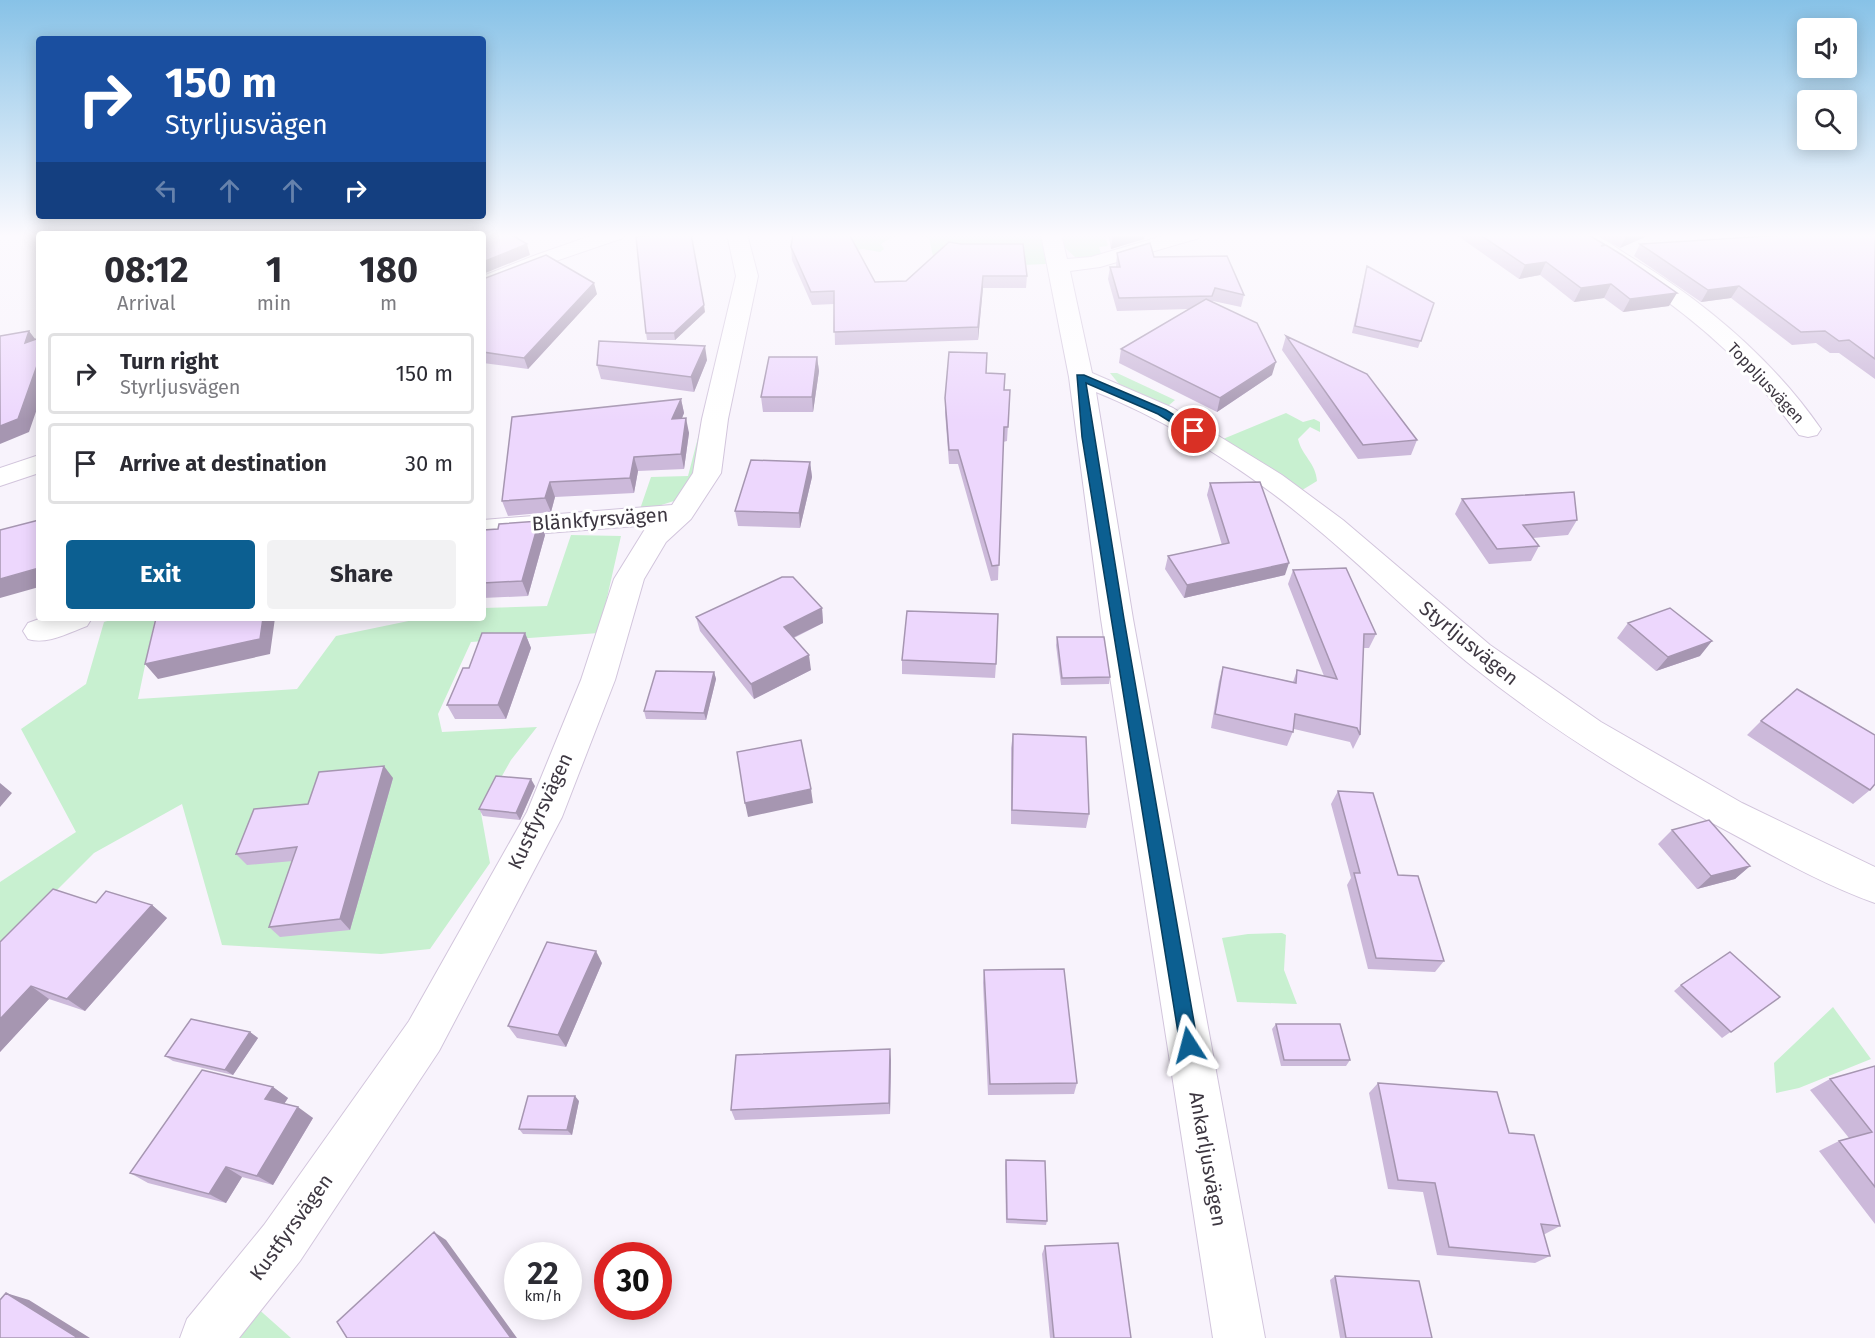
<!DOCTYPE html>
<meta charset="utf-8">
<style>
body{margin:0;font-family:"Fira Sans",sans-serif;background:#f2f2f3;color:#2b2b33;height:100vh;display:flex;flex-direction:column;font-size:22px;white-space:nowrap}
*{box-sizing:border-box;margin:0}
p{font-size:20px;color:#7c7c81}
.icon{flex:none;width:33px;height:33px;fill:none;stroke:currentColor;stroke-width:2;stroke-linecap:round;stroke-linejoin:round}
.map{position:relative;flex:1;overflow:hidden}
.sheet{position:absolute;left:36px;top:231px;width:450px;height:390px;display:flex;flex-direction:column;background:#fff;border-radius:6px;box-shadow:0 3px 15px #0003}
.sheet>*{flex:none}
.top-card{position:absolute;left:36px;top:36px;width:450px;height:183px;border-radius:6px;box-shadow:0 3px 15px #0003;background:#1a4fa0;color:#fff;overflow:hidden}
.fabs{position:absolute;left:1797px;top:18px;display:grid;gap:12px}
.fabs a{display:grid;place-items:center;width:60px;height:60px;border-radius:6px;background:#fff;box-shadow:0 3px 15px #0003;font-size:30px}
.speed{position:absolute;left:504px;top:1242px;display:flex;gap:12px;font-size:30px;font-weight:700;text-align:center}
.speed>*{display:grid;place-content:center;width:78px;height:78px;border-radius:50%;background:#fff;box-shadow:0 3px 15px #0003;line-height:1}
.speed small{font-size:15px;font-weight:400}
.speed .limit{border:9px solid #d22;background:#fff;color:#111}
.pin{position:absolute;display:grid;place-items:center;width:51px;height:51px;color:#fff;margin:-26px;border:3px solid #fff;border-radius:50%;box-shadow:0 2px 6px #0007}
.me{position:absolute;width:66px;margin:-33px;rotate:351deg;stroke-linejoin:round;filter:drop-shadow(0 0 4px #0008)}
.turn{display:flex;align-items:center;gap:21px;height:126px;padding:0 30px;font-size:27px}
.turn .icon{width:78px;height:78px;stroke-width:2.5}
.turn b{display:block;font-size:42px;line-height:51px}
.lanes{display:flex;align-items:center;height:57px;padding:0 30px;background:#0003;justify-content:center;gap:30px;direction:ltr}
.lanes .off{opacity:.35}
.eta{display:flex;justify-content:space-evenly;align-items:center;height:102px;text-align:center}
.eta b{font-size:36px;font-weight:700;line-height:42px}
.button{display:flex;gap:12px;margin-top:auto;padding:12px 30px}
.button a{flex:1;height:69px;border-radius:6px;background:#0c5f91;color:#fff;font-size:24px;font-weight:700;line-height:69px;text-align:center}
.button a+a{background:#f2f2f3;color:#2b2b33}
ul{padding:0;list-style:none}
li{display:flex;align-items:center;gap:18px;height:81px;margin:0 12px 9px;padding:0 18px;border:3px solid #e1e1e2;border-radius:6px}
li div{flex:1}
li b{display:block;font-size:22px}
li em{font-style:normal}
.map>svg:first-child{display:block}
.green{fill:#c8f0d0}
.lines{fill:none;stroke-linecap:round;stroke-linejoin:round}
.street-casing{stroke:#d2c5dc;stroke-width:2}
.street{fill:#fff;fill-rule:evenodd}
.wall{fill:#ccb9da}
.shaded-wall{fill:#a696b1}
.building{fill:#edd7fd;stroke:#a696b1;stroke-width:1.5}
.route{fill:#0c5f91;stroke:#083e5e;stroke-width:1.5}
.labels{text-anchor:middle;dominant-baseline:central;stroke-width:6;stroke-linejoin:round;paint-order:stroke}
.far-street-label{font-size:16px;fill:#3d3741;stroke:#fff}
.street-label{font-size:20px;fill:#3d3741;stroke:#fff}
</style>
<div class="map">
<svg width="1875" height="1338" viewBox="0 0 1875 1338">
<rect width="100%" height="100%" fill="#f8f3fc"/>
<path class="green" d="M 830,234 L 1041,234 L 1046,264 L 1023,265 L 933,256 L 929,238 C 912,234 896,233 881,244 L 884,249 L 880,252 L 863,249 L 851,251 Z
M 1062,234 L 1105,234 L 1108,246 L 1099,247 L 1102,257 L 1075,257 L 1063,246 Z
M 1110,373 L 1117,373 L 1175,400 L 1168,406 L 1119,384 Z
M 707,403 L 703,446 L 685,494 L 674,501 L 639,512 L 651,477 L 688,476 Z
M 1286,413 L 1303,422 L 1314,419 L 1320,422 L 1320,432 L 1310,427 L 1298,439 C 1302,456 1316,463 1317,481 L 1299,492 L 1223,439 Z
M 571,535 L 621,536 L 599,633 L 471,642 L 438,714 L 442,732 L 537,727 L 511,760 L 481,813 L 490,863 L 430,949 L 381,954 L 222,945 L 182,804 L 94,853 L 0,947 L 0,882 L 76,832 L 21,729 L 86,684 L 104,622 L 117,618 L 155,618 L 138,699 L 297,689 L 336,636 L 423,618 L 483,618 L 483,608 L 547,606 Z
M 1282,933 L 1286,935 L 1284,970 L 1297,1004 L 1237,1002 L 1222,938 L 1248,934 Z
M 1833,1007 L 1871,1059 L 1799,1088 L 1776,1093 L 1774,1063 Z
M 255,1306 L 291,1338 L 231,1338 Z"/>
<g class="lines">
<g class="street-casing">
<path id="street" d="M 596,234 L 626,234 L 623,238 L 550,263 L 483,291 L 483,276 L 536,255 Z
M 727,234 L 747,234 L 758,276 L 728,419 L 721,473 L 691,519 L 666,542 L 644,579 L 615,680 L 562,817 L 439,1051 L 300,1261 L 239,1338 L 180,1338 L 187,1319 L 264,1225 L 409,1021 L 527,812 L 581,680 L 614,579 L 645,529 L 650,525 L 483,538 L 483,520 L 672,505 L 693,473 L 702,419 L 736,276 Z
M 1041,234 L 1061,234 L 1067,259 L 1091,257 L 1169,234 L 1202,234 L 1199,238 L 1100,267 L 1070,271 L 1092,373 L 1173,408 L 1282,475 L 1343,520 L 1490,645 L 1601,722 L 1742,803 L 1875,867 L 1875,903 C 1830,887 1786,863 1744,840 C 1647,789 1552,731 1467,662 C 1417,621 1372,575 1322,533 C 1255,476 1178,425 1096,392 L 1133,619 L 1265,1338 L 1213,1338 L 1101,619 L 1069,377 Z
M 1567,234 C 1574,234 1583,233 1590,234 C 1602,236 1616,248 1626,254 C 1701,299 1771,357 1821,429 L 1817,435 L 1808,437 L 1799,435 C 1781,412 1763,388 1743,367 C 1692,315 1633,275 1570,238 Z
M 39,455 L 39,473 L 0,486 L 0,468 Z
M 42,618 L 92,618 L 87,626 C 68,633 47,645 28,639 L 23,631 L 28,623 Z"/>
</g>
<use href="#street" class="street"/>
</g>
<path class="wall" d="M 1108,234 L 1145,234 L 1144,239 L 1111,249 Z
M 1458,234 L 1587,234 L 1603,245 L 1669,306 L 1623,312 L 1604,298 L 1574,302 L 1540,275 L 1519,279 L 1458,236 Z
M 1595,234 L 1652,234 L 1620,248 Z
M 1875,234 L 1875,379 L 1839,353 L 1830,353 L 1816,343 L 1792,345 L 1731,298 L 1701,302 L 1634,256 L 1640,244 Z
M 949,242 L 1027,276 L 1026,288 L 983,288 L 978,340 L 835,345 L 834,304 L 812,305 L 792,260 L 791,247 L 875,282 L 906,281 Z
M 1117,253 L 1154,257 L 1244,295 L 1241,307 L 1213,301 L 1212,302 L 1272,375 L 1217,412 L 1119,363 L 1121,349 L 1189,309 L 1117,311 L 1108,279 L 1110,267 L 1116,267 Z
M 1367,266 L 1434,303 L 1418,348 L 1352,333 Z
M 483,279 L 597,294 L 528,369 L 483,363 Z
M 705,312 L 675,340 L 647,340 L 646,333 Z
M 1286,336 L 1417,440 L 1411,455 L 1358,459 L 1282,350 Z
M 817,357 L 819,371 L 813,412 L 763,412 L 761,397 Z
M 707,360 L 694,392 L 601,379 L 597,365 Z
M 986,373 L 1004,390 L 1010,390 L 1007,441 L 1003,442 L 998,580 L 991,581 L 958,464 L 949,464 L 945,412 L 945,398 Z
M 681,399 L 684,413 L 682,418 L 689,433 L 684,469 L 638,471 L 634,493 L 555,497 L 551,512 L 508,516 L 502,501 Z
M 810,462 L 812,477 L 800,528 L 738,526 L 735,511 Z
M 1210,483 L 1285,575 L 1184,598 L 1165,569 L 1168,556 L 1222,545 L 1207,495 Z
M 1462,499 L 1577,520 L 1568,535 L 1533,538 L 1539,546 L 1531,561 L 1489,564 L 1455,514 Z
M 539,521 L 545,535 L 528,596 L 483,598 L 483,530 L 498,529 Z
M 1293,570 L 1376,634 L 1369,648 L 1363,648 L 1360,735 L 1353,749 L 1350,742 L 1294,729 L 1287,746 L 1211,728 L 1219,681 L 1223,667 L 1293,682 L 1297,670 L 1324,676 L 1288,584 Z
M 822,608 L 823,623 L 794,638 L 811,670 L 754,699 L 700,631 L 696,617 Z
M 1628,623 L 1700,656 L 1656,671 L 1617,638 Z
M 525,633 L 531,648 L 506,719 L 455,719 L 447,705 Z
M 1057,637 L 1110,677 L 1109,684 L 1061,685 L 1056,645 Z
M 902,660 L 996,664 L 995,678 L 902,674 Z
M 714,672 L 716,679 L 706,720 L 646,719 L 644,711 Z
M 1761,721 L 1870,790 L 1853,804 L 1747,735 Z
M 1013,734 L 1089,814 L 1086,828 L 1011,824 L 1011,748 Z
M 393,778 L 350,930 L 280,937 L 269,927 L 293,861 L 247,865 L 236,854 Z
M 535,786 L 520,820 L 483,816 L 479,809 Z
M 1338,791 L 1398,875 L 1444,961 L 1435,972 L 1368,969 L 1347,885 L 1351,878 L 1331,804 Z
M 1672,830 L 1750,866 L 1735,879 L 1697,889 L 1658,844 Z
M 96,903 L 152,905 L 167,918 L 85,1011 L 49,999 L 0,1052 L 0,942 Z
M 602,963 L 566,1047 L 517,1038 L 508,1026 Z
M 984,970 L 1077,1083 L 1074,1094 L 988,1095 L 983,983 Z
M 1681,985 L 1780,997 L 1722,1038 L 1674,991 Z
M 1276,1024 L 1350,1060 L 1346,1066 L 1281,1066 L 1272,1029 Z
M 250,1032 L 258,1038 L 233,1075 L 173,1061 L 165,1056 Z
M 891,1060 L 890,1114 L 735,1120 L 731,1110 Z
M 1875,1066 L 1875,1224 L 1819,1151 L 1839,1141 L 1849,1138 L 1810,1090 L 1830,1079 Z
M 1378,1083 L 1509,1133 L 1560,1226 L 1545,1234 L 1544,1234 L 1550,1256 L 1535,1263 L 1437,1255 L 1423,1192 L 1388,1189 L 1369,1093 Z
M 273,1087 L 288,1098 L 284,1104 L 313,1118 L 273,1185 L 242,1177 L 226,1203 L 148,1183 L 130,1173 Z
M 579,1101 L 572,1135 L 523,1134 L 519,1129 Z
M 1006,1160 L 1047,1221 L 1046,1225 L 1006,1223 L 1005,1165 Z
M 1045,1246 L 1131,1338 L 1050,1338 L 1042,1254 Z
M 1335,1276 L 1432,1338 L 1340,1338 L 1330,1280 Z"/>
<path class="shaded-wall" d="M 1117,234 L 1145,234 L 1144,239 L 1111,249 L 1113,235 Z
M 1628,234 L 1652,234 L 1620,248 L 1627,235 Z
M 527,244 L 530,255 L 483,274 L 483,262 Z
M 1546,262 L 1540,275 L 1519,279 L 1525,265 Z
M 983,276 L 983,288 L 978,340 L 978,327 Z
M 594,283 L 597,294 L 528,369 L 524,358 Z
M 1611,284 L 1604,298 L 1574,302 L 1581,288 Z
M 1739,286 L 1731,298 L 1701,302 L 1708,290 Z
M 1677,293 L 1669,306 L 1623,312 L 1630,299 Z
M 704,305 L 705,312 L 675,340 L 674,333 Z
M 29,331 L 39,344 L 25,343 Z
M 705,346 L 707,360 L 694,392 L 691,377 Z
M 817,357 L 819,371 L 813,412 L 812,397 Z
M 39,360 L 39,403 L 29,432 L 0,444 L 0,426 Z
M 1276,362 L 1272,375 L 1217,412 L 1220,398 Z
M 681,399 L 684,413 L 676,433 L 672,419 Z
M 686,418 L 689,433 L 684,469 L 681,454 Z
M 634,457 L 638,471 L 634,493 L 630,478 Z
M 810,462 L 812,477 L 800,528 L 799,513 Z
M 550,482 L 555,497 L 551,512 L 545,498 Z
M 539,521 L 545,535 L 528,596 L 522,581 Z
M 1289,563 L 1285,575 L 1184,598 L 1187,585 Z
M 39,568 L 39,587 L 0,598 L 0,579 Z
M 822,608 L 823,623 L 786,641 L 784,627 Z
M 263,618 L 275,618 L 270,654 L 158,679 L 145,664 Z
M 525,633 L 531,648 L 506,719 L 498,705 Z
M 1712,641 L 1700,656 L 1656,671 L 1668,657 Z
M 809,655 L 811,670 L 754,699 L 751,684 Z
M 714,672 L 716,679 L 706,720 L 704,713 Z
M 384,766 L 393,778 L 350,930 L 340,919 Z
M 531,779 L 535,786 L 520,820 L 516,813 Z
M 0,783 L 12,793 L 0,807 Z
M 811,789 L 813,803 L 748,817 L 745,803 Z
M 1750,866 L 1735,879 L 1697,889 L 1711,876 Z
M 152,905 L 167,918 L 85,1011 L 67,999 Z
M 596,951 L 602,963 L 566,1047 L 558,1035 Z
M 31,986 L 49,999 L 0,1052 L 0,1019 Z
M 250,1032 L 258,1038 L 233,1075 L 225,1070 Z
M 890,1049 L 891,1060 L 890,1114 L 889,1103 Z
M 273,1087 L 288,1098 L 280,1110 L 265,1099 Z
M 575,1096 L 579,1101 L 572,1135 L 567,1130 Z
M 298,1107 L 313,1118 L 273,1185 L 257,1176 Z
M 226,1167 L 242,1177 L 226,1203 L 209,1194 Z
M 434,1232 L 446,1240 L 517,1338 L 511,1338 Z
M 6,1293 L 29,1300 L 90,1338 L 78,1338 Z"/>
<path class="building" d="M 483,234 L 510,234 L 527,244 L 483,262 Z
M 659,234 L 691,234 L 704,305 L 674,333 L 646,333 L 636,237 Z
M 793,234 L 849,234 L 875,282 L 906,281 L 949,242 L 961,244 L 1023,244 L 1027,276 L 983,276 L 978,327 L 834,332 L 834,291 L 811,292 L 791,247 Z
M 1479,234 L 1587,234 L 1604,244 L 1601,246 L 1606,245 L 1622,255 L 1677,293 L 1630,299 L 1611,284 L 1581,288 L 1546,262 L 1525,265 Z
M 1800,234 L 1875,234 L 1875,359 L 1849,340 L 1839,341 L 1825,331 L 1801,332 L 1739,286 L 1708,290 L 1640,244 Z
M 1150,243 L 1154,257 L 1227,256 L 1244,295 L 1215,288 L 1212,296 L 1119,298 L 1110,267 L 1120,267 L 1117,253 Z
M 546,255 L 594,283 L 524,358 L 483,352 L 483,279 Z
M 1367,266 L 1434,303 L 1421,341 L 1355,326 Z
M 1206,299 L 1257,323 L 1276,362 L 1220,398 L 1121,349 Z
M 29,331 L 25,343 L 39,338 L 39,360 L 18,419 L 0,426 L 0,336 Z
M 1286,336 L 1367,374 L 1417,440 L 1363,445 Z
M 599,341 L 705,346 L 691,377 L 597,365 Z
M 949,352 L 987,353 L 986,373 L 1005,374 L 1004,390 L 1010,390 L 1008,427 L 1004,427 L 999,565 L 992,566 L 958,450 L 949,450 L 945,398 Z
M 769,357 L 817,357 L 812,397 L 761,397 Z
M 681,399 L 672,419 L 686,418 L 681,454 L 634,457 L 630,478 L 550,482 L 545,498 L 502,501 L 512,417 Z
M 751,460 L 810,462 L 799,513 L 735,511 Z
M 1260,482 L 1289,563 L 1187,585 L 1168,556 L 1229,543 L 1210,483 Z
M 1574,492 L 1577,520 L 1523,525 L 1539,546 L 1497,549 L 1462,499 Z
M 39,520 L 39,568 L 0,579 L 0,530 Z
M 539,521 L 522,581 L 483,583 L 483,530 L 498,529 L 499,524 Z
M 1346,568 L 1376,634 L 1364,634 L 1360,735 L 1357,728 L 1295,714 L 1293,732 L 1215,714 L 1223,667 L 1296,683 L 1297,670 L 1337,679 L 1293,570 Z
M 782,577 L 793,577 L 822,608 L 784,627 L 809,655 L 751,684 L 696,617 Z
M 1670,608 L 1712,641 L 1668,657 L 1628,623 Z
M 907,611 L 998,614 L 996,664 L 902,660 Z
M 156,618 L 263,618 L 260,639 L 145,664 Z
M 482,633 L 525,633 L 498,705 L 447,705 L 463,668 L 469,668 Z
M 1057,637 L 1104,637 L 1110,677 L 1062,678 Z
M 656,671 L 714,672 L 704,713 L 644,711 Z
M 1797,689 L 1875,735 L 1875,784 L 1870,790 L 1761,721 Z
M 1013,734 L 1086,737 L 1089,814 L 1012,810 Z
M 801,740 L 811,789 L 745,803 L 737,752 Z
M 384,766 L 340,919 L 269,927 L 297,847 L 236,854 L 254,809 L 308,804 L 319,772 Z
M 496,776 L 531,779 L 516,813 L 479,809 Z
M 1338,791 L 1373,793 L 1398,875 L 1418,876 L 1444,961 L 1376,958 L 1354,873 L 1360,873 Z
M 1709,820 L 1750,866 L 1711,876 L 1672,830 Z
M 53,889 L 96,903 L 106,891 L 152,905 L 67,999 L 31,986 L 0,1019 L 0,942 Z
M 547,942 L 596,951 L 558,1035 L 508,1026 Z
M 1730,952 L 1780,997 L 1731,1032 L 1681,985 Z
M 1064,969 L 1077,1083 L 990,1084 L 984,970 Z
M 191,1019 L 250,1032 L 225,1070 L 165,1056 Z
M 1276,1024 L 1340,1024 L 1350,1060 L 1284,1060 Z
M 890,1049 L 889,1103 L 731,1110 L 736,1055 Z
M 1875,1066 L 1875,1187 L 1839,1141 L 1872,1132 L 1830,1079 Z
M 202,1070 L 273,1087 L 265,1099 L 298,1107 L 257,1176 L 226,1167 L 209,1194 L 130,1173 Z
M 1378,1083 L 1497,1092 L 1509,1133 L 1534,1135 L 1560,1226 L 1541,1224 L 1550,1256 L 1449,1247 L 1435,1183 L 1398,1180 Z
M 528,1096 L 575,1096 L 567,1130 L 519,1129 Z
M 1006,1160 L 1045,1161 L 1047,1221 L 1007,1219 Z
M 434,1232 L 511,1338 L 347,1338 L 337,1322 Z
M 1118,1243 L 1131,1338 L 1054,1338 L 1045,1246 Z
M 1335,1276 L 1419,1281 L 1432,1338 L 1346,1338 Z
M 6,1293 L 78,1338 L 0,1338 L 0,1300 Z"/>
<linearGradient id="sky" x2="0" y2="1"><stop stop-color="#87c2e7"/><stop offset="0.56" stop-color="#fcfafe"/><stop offset="1" stop-color="#fcfafe" stop-opacity="0"/></linearGradient>
<rect width="1875" height="421" fill="url(#sky)"/>
<path class="route" d="M 1077,375 L 1084,375 L 1166,410 L 1200,431 L 1194,435 L 1190,434 L 1158,414 L 1086,383 L 1124,619 L 1198,1045 L 1195,1051 L 1189,1054 L 1182,1051 L 1180,1045 L 1082,437 Z"/>
<g class="labels">
<g class="far-street-label">
<text transform="translate(1766 383) rotate(47)">Toppljusvägen</text>
</g>
<g class="street-label">
<text transform="translate(600 519) rotate(-4)">Blänkfyrsvägen</text>
<text transform="translate(1469 643) rotate(39)">Styrljusvägen</text>
<text transform="translate(540 811) rotate(-65)">Kustfyrsvägen</text>
<text transform="translate(1208 1159) rotate(80)">Ankarljusvägen</text>
<text transform="translate(291 1227) rotate(-54)">Kustfyrsvägen</text>
</g>
</g>
</svg>
<div class="fabs">
<a><svg class="icon" aria-label="sound" viewBox="0 0 24 24"><path d="M4 9h4l5-4v14l-5-4H4zM17 9q2 3 0 6"/></svg></a>
<a><svg class="icon" aria-label="search" viewBox="0 0 24 24"><circle cx="10" cy="10" r="6"/><path d="M15 15l6 6"/></svg></a>
</div>
<div class="speed"><div>22<small>km/h</small></div><div class="limit">30</div></div>
<div class="pin" style="left:1194px;top:431px;background:#d93025"><svg class="icon" aria-label="arrive" viewBox="0 0 24 24"><path d="M6 21V4h12l-3 4 3 4H6"/></svg></div>
<svg class="me" style="left:1189px;top:1045px" viewBox="-20 -20 40 40"><path d="M0-17L14 15 0 8-14 15z" fill="#0c5f91" stroke="#fff" stroke-width="4"/></svg>
<div class="top-card">
<div class="turn"><svg class="icon" aria-label="right" viewBox="0 0 24 24"><path d="M7 20v-9h11M14 6l5 5-5 5"/></svg><div><b>150 m</b>Styrljusvägen</div></div>
<div class="lanes"><svg class="icon off" aria-label="left" viewBox="0 0 24 24"><path d="M17 20v-9H6M10 6l-5 5 5 5"/></svg><svg class="icon off" aria-label="ahead" viewBox="0 0 24 24"><path d="M12 20V5M6 11l6-6 6 6"/></svg><svg class="icon off" aria-label="ahead" viewBox="0 0 24 24"><path d="M12 20V5M6 11l6-6 6 6"/></svg><svg class="icon" aria-label="right" viewBox="0 0 24 24"><path d="M7 20v-9h11M14 6l5 5-5 5"/></svg></div>
</div>
<section class="sheet">
<div class="eta">
<div><b>08:12</b><p>Arrival</p></div>
<div><b>1</b><p>min</p></div>
<div><b>180</b><p>m</p></div>
</div>
<ul>
<li><svg class="icon" aria-label="right" viewBox="0 0 24 24"><path d="M7 20v-9h11M14 6l5 5-5 5"/></svg><div><b>Turn right</b><p>Styrljusvägen</p></div><em>150 m</em></li>
<li><svg class="icon" aria-label="arrive" viewBox="0 0 24 24"><path d="M6 21V4h12l-3 4 3 4H6"/></svg><div><b>Arrive at destination</b></div><em>30 m</em></li>
</ul>
<div class="button"><a>Exit</a><a>Share</a></div>
</section>
</div>
